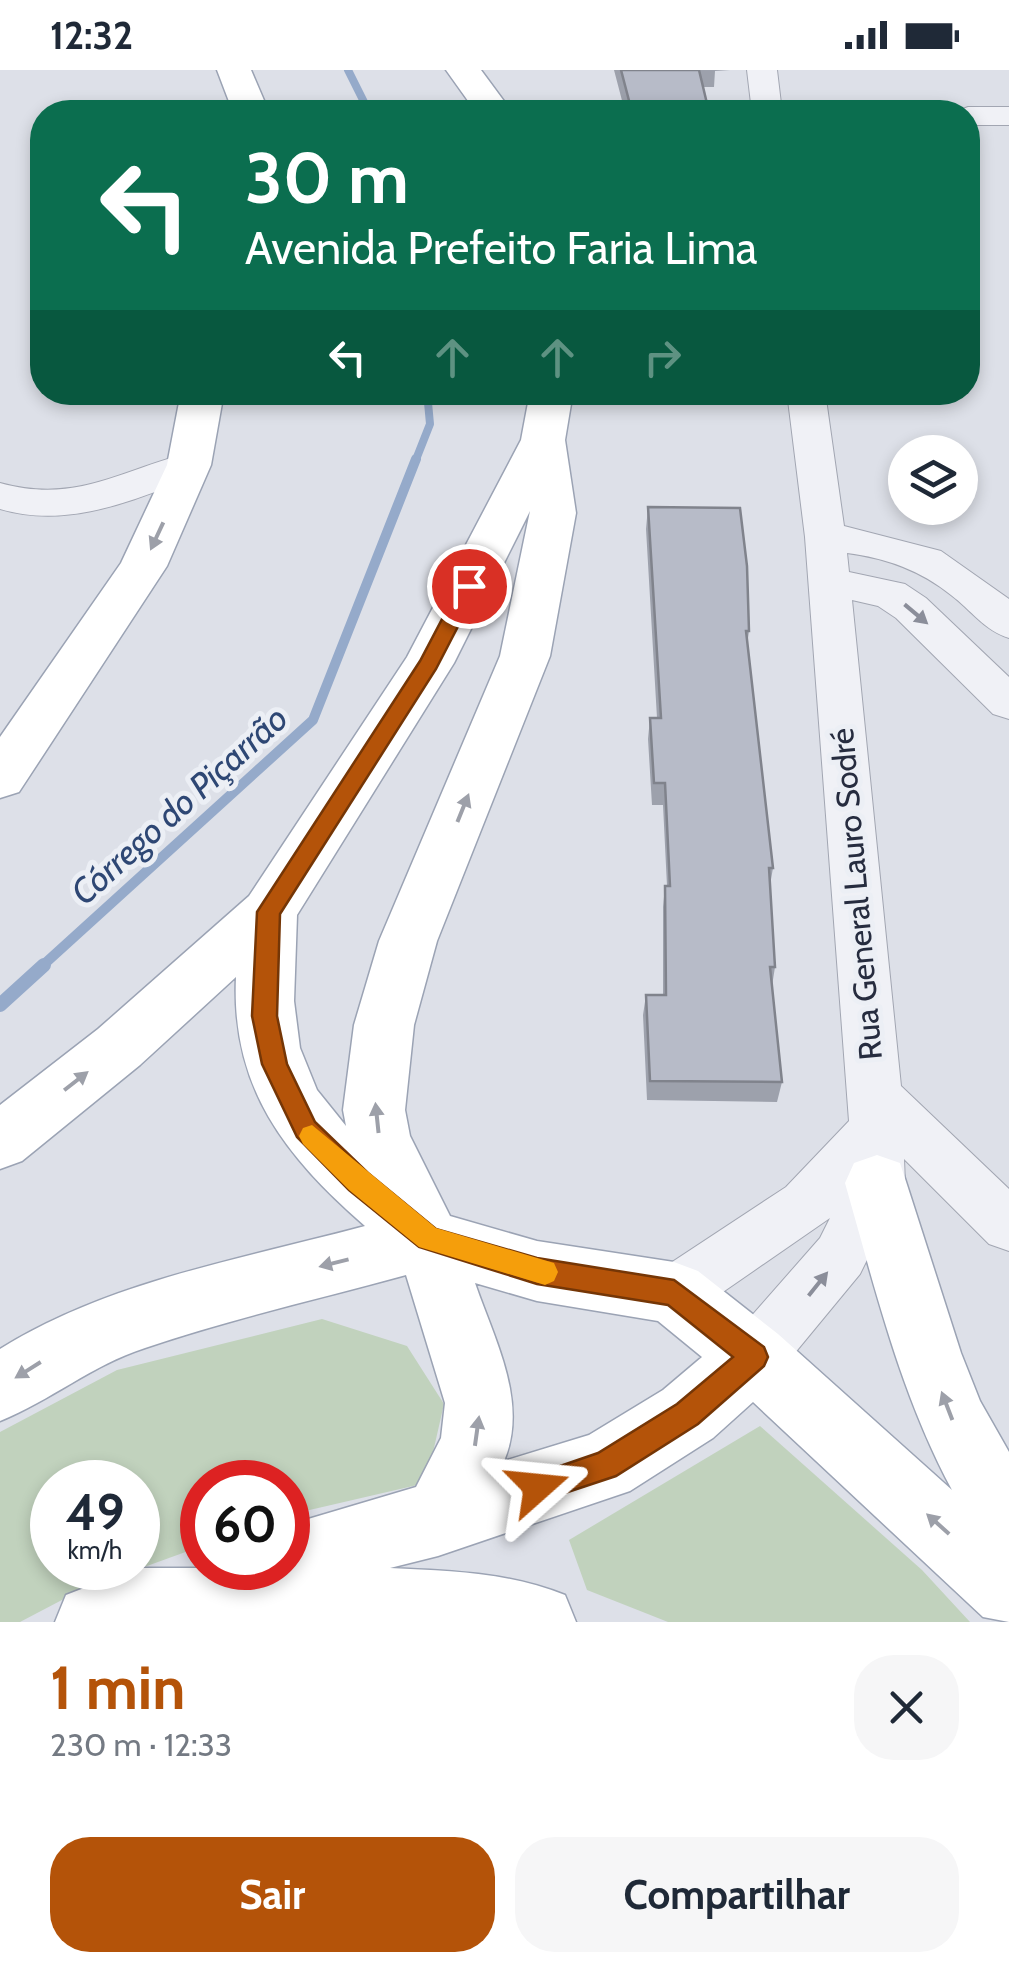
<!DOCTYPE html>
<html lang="pt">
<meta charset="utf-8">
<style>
body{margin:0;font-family:Cabin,sans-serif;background:#f6f6f7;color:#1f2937;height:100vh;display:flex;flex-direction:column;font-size:38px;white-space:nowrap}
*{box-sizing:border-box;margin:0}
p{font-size:32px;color:#747a83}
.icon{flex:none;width:55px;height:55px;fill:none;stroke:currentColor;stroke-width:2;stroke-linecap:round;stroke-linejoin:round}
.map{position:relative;height:1552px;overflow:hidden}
.details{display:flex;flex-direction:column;background:#fff;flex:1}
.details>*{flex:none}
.top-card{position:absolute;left:30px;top:30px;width:950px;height:305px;border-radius:40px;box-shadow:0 5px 15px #0003;background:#0b6e4f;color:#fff;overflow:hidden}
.fabs{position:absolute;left:888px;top:365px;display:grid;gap:20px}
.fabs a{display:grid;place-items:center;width:90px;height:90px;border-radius:50%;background:#fff;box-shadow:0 5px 15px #0003;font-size:50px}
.speed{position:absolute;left:30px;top:1390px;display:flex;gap:20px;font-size:50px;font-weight:700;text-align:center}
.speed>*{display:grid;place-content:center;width:130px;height:130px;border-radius:50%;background:#fff;box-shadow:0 5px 15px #0003;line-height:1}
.speed small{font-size:25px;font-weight:400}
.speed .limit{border:15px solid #d22;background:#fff;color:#111}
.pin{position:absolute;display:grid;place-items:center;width:85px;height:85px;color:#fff;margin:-42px;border:5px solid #fff;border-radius:50%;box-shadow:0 2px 10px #0007}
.me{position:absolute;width:110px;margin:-55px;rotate:72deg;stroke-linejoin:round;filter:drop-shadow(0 0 8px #0008)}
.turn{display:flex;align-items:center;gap:35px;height:210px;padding:0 50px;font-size:45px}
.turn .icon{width:130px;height:130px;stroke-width:2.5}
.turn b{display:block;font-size:70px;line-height:85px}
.lanes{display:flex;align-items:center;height:95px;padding:0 50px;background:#0003;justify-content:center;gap:50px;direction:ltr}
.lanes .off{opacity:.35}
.round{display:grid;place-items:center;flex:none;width:105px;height:105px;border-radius:40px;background:#f6f6f7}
.summary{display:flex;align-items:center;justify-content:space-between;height:170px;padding:0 50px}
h1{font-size:60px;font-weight:700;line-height:75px;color:#b45309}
.action{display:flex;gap:20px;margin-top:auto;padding:20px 50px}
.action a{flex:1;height:115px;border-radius:40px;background:#b45309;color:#fff;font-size:40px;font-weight:700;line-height:115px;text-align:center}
.action a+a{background:#f6f6f7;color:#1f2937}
.status{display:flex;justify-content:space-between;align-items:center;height:70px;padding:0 50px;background:#fff;direction:ltr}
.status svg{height:28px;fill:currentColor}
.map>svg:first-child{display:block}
.green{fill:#c1d2bd;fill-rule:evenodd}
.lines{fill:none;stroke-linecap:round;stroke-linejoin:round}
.stream-far2{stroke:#95aaca;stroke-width:8}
.stream-far1{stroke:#95aaca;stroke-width:10}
.stream{stroke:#95aaca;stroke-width:14}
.minor-casing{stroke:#a2a6b2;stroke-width:2}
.major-casing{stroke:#9ba3b4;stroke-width:3}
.minor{fill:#f0f1f6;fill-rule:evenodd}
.major{fill:#fff;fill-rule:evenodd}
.wall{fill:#9da1ac}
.building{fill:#b7bbc8;stroke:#80838c;stroke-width:2.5}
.oneway{fill:#9da0a9}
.oneway2{fill:#8b8e9a}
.route{fill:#b45309;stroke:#753606;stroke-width:2.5}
.slow{fill:#f59e0b}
.labels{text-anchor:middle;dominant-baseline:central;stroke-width:10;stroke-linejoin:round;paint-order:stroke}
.street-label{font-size:32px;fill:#262c3f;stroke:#eceff5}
.water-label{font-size:35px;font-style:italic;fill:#2e4774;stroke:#eceff5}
</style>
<div class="status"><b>12:32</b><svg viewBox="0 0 49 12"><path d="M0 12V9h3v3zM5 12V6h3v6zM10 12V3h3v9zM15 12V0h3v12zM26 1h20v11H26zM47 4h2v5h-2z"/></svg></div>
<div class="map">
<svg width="1009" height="1552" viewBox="0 0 1009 1552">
<rect width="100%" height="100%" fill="#dde0e8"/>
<path class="green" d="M 322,1249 L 407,1276 L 444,1334 L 426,1413 L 288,1445 L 288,1412 L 202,1412 L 202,1476 L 81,1520 L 20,1552 L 0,1552 L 0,1362 L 117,1300 ZM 52,1412 L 138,1412 L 138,1498 L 52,1498 Z
M 760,1356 L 922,1500 L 970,1552 L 668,1552 L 587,1520 L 569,1470 Z"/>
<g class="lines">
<path class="stream-far2" d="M 348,0 L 369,42
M 415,392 L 430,354 L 427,322"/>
<path class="stream-far1" d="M 41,897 L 313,650 L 416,389"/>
<path class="stream" d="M 0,935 L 44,895"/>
<g class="minor-casing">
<path id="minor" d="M 747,0 L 777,0 L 782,42 L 752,42 Z
M 968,37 L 1009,37 L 1009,55 L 968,55 L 968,42 L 955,42 Z
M 787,322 L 825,322 L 844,456 L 941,481 L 1009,529 L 1009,568 C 985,561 971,540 951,525 C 920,500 886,488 847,483 L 849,502 L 905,514 L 926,528 L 1009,607 L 1009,649 L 993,644 L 896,548 L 878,536 L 852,530 L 901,1016 L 1009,1119 L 1009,1181 L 989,1174 L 904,1089 L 905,1113 L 860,1204 L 775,1307 L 754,1315 L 733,1307 L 724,1287 L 733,1267 L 820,1168 L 830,1148 L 694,1242 L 674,1250 L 654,1242 L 645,1223 L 654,1204 L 786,1117 L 849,1051 L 805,467 Z
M 189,383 L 203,386 L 208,395 L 203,404 C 137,428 71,460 0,439 L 0,413 C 76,434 118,401 189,383 Z"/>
</g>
<g class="major-casing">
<path id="major" d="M 217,0 L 251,0 L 269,42 L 233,42 Z
M 446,0 L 481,0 L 512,42 L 476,42 Z
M 181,322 L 224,322 L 211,395 L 167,496 L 19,722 L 0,728 L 0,667 L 121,493 L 167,395 Z
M 530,322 L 573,322 L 565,370 L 576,443 L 550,586 L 437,871 L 414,955 L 405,1040 L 410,1066 L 450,1146 L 537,1171 L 674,1192 L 698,1201 L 778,1264 L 952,1420 C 900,1323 875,1218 845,1113 L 854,1093 L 877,1085 L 900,1093 L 961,1283 L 980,1331 L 1009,1382 L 1009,1552 L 983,1547 L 753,1332 L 713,1368 L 630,1421 L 438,1486 L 390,1498 C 450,1501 508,1502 565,1525 L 576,1552 L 55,1552 L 66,1525 L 136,1498 L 288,1498 L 288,1455 L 416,1417 L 441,1368 L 445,1333 L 406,1205 C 319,1229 230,1249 145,1278 C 92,1295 50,1331 0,1351 L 0,1279 C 109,1211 242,1189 365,1156 C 285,1086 231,1018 236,907 L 140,995 L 22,1091 L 0,1099 L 0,1035 L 98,959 L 249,826 L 407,587 L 521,370 ZM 530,441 L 500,586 L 379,871 L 354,955 L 343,1040 L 346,1056 L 317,1020 L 300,978 L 294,931 L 297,845 L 454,593 ZM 475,1213 L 537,1231 L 658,1251 L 702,1287 L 663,1320 L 589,1365 L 504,1391 C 529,1332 494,1269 475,1213 Z"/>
</g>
<use href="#minor" class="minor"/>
<use href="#major" class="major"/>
</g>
<path class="wall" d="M 614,0 L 730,0 L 715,1 L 714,17 L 703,17 L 709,42 L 625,42 Z
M 648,437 L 749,561 L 747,575 L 773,798 L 770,815 L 775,897 L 772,916 L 782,1012 L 777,1032 L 647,1030 L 643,945 L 646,925 L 663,925 L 663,837 L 665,816 L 667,816 L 663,735 L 652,735 L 648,669 L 650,648 L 657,648 L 646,459 Z"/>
<path class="building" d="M 621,0 L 699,0 L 709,42 L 632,42 Z
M 648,437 L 740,438 L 747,496 L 749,561 L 746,561 L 773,798 L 769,798 L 775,897 L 770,897 L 782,1012 L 650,1011 L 646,925 L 666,925 L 665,816 L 670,816 L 665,713 L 654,713 L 650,648 L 661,648 Z"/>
<defs><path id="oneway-solid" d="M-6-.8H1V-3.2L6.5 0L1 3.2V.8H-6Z" transform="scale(2.5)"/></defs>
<g class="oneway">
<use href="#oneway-solid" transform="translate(157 466) rotate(115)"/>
<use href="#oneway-solid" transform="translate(463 738) rotate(-68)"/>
<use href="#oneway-solid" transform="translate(76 1011) rotate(-38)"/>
<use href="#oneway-solid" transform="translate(377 1048) rotate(-96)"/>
<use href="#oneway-solid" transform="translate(334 1193) rotate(166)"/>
<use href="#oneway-solid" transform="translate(28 1300) rotate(148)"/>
<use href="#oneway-solid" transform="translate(947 1336) rotate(-111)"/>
<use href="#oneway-solid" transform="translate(477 1361) rotate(-82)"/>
<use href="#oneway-solid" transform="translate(938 1454) rotate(-138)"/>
</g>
<g class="oneway2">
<use href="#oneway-solid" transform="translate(916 544) rotate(40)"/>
<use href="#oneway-solid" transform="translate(818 1214) rotate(-51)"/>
</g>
<path class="route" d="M 469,509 L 479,516 L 436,599 L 280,844 L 277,946 L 287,994 L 315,1052 L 368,1103 L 436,1159 L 537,1188 L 674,1210 L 764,1277 L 768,1287 L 764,1296 L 698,1354 L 616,1406 L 538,1432 L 528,1428 L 523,1417 L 528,1407 L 598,1383 L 677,1334 L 733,1287 L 668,1235 L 537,1214 L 419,1177 L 349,1120 L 297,1067 L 262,994 L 252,946 L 257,842 L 420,591 L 462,511 Z"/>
<path class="slow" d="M 312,1055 L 436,1158 L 554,1193 L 558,1202 L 554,1211 L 545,1215 L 419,1177 L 349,1120 L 303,1074 L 299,1066 L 303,1058 Z"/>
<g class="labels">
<g class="street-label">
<text transform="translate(856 824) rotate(-95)">Rua General Lauro Sodré</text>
</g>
<g class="water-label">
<text transform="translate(179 735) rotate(-42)">Córrego do Piçarrão</text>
</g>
</g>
</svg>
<div class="fabs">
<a><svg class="icon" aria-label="layers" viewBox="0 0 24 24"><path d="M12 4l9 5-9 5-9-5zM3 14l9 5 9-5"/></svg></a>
</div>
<div class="speed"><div>49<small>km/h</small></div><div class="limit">60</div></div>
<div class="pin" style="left:469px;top:516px;background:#d93025"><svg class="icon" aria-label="arrive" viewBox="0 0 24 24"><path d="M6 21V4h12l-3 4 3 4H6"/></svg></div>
<svg class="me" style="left:538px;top:1417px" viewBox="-20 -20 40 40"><path d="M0-17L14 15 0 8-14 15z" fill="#b45309" stroke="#fff" stroke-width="4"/></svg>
<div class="top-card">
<div class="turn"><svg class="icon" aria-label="left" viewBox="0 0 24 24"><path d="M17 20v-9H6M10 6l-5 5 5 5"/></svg><div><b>30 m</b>Avenida Prefeito Faria Lima</div></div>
<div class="lanes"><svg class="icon" aria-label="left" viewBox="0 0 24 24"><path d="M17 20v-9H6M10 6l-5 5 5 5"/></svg><svg class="icon off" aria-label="ahead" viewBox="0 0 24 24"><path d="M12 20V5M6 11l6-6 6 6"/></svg><svg class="icon off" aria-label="ahead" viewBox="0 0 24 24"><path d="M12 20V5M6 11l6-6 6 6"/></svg><svg class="icon off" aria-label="right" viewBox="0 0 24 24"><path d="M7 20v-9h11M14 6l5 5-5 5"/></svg></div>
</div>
</div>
<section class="details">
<div class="summary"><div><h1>1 min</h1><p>230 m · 12:33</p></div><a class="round"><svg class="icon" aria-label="close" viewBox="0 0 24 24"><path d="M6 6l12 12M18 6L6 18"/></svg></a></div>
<div class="action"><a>Sair</a><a>Compartilhar</a></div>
</section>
